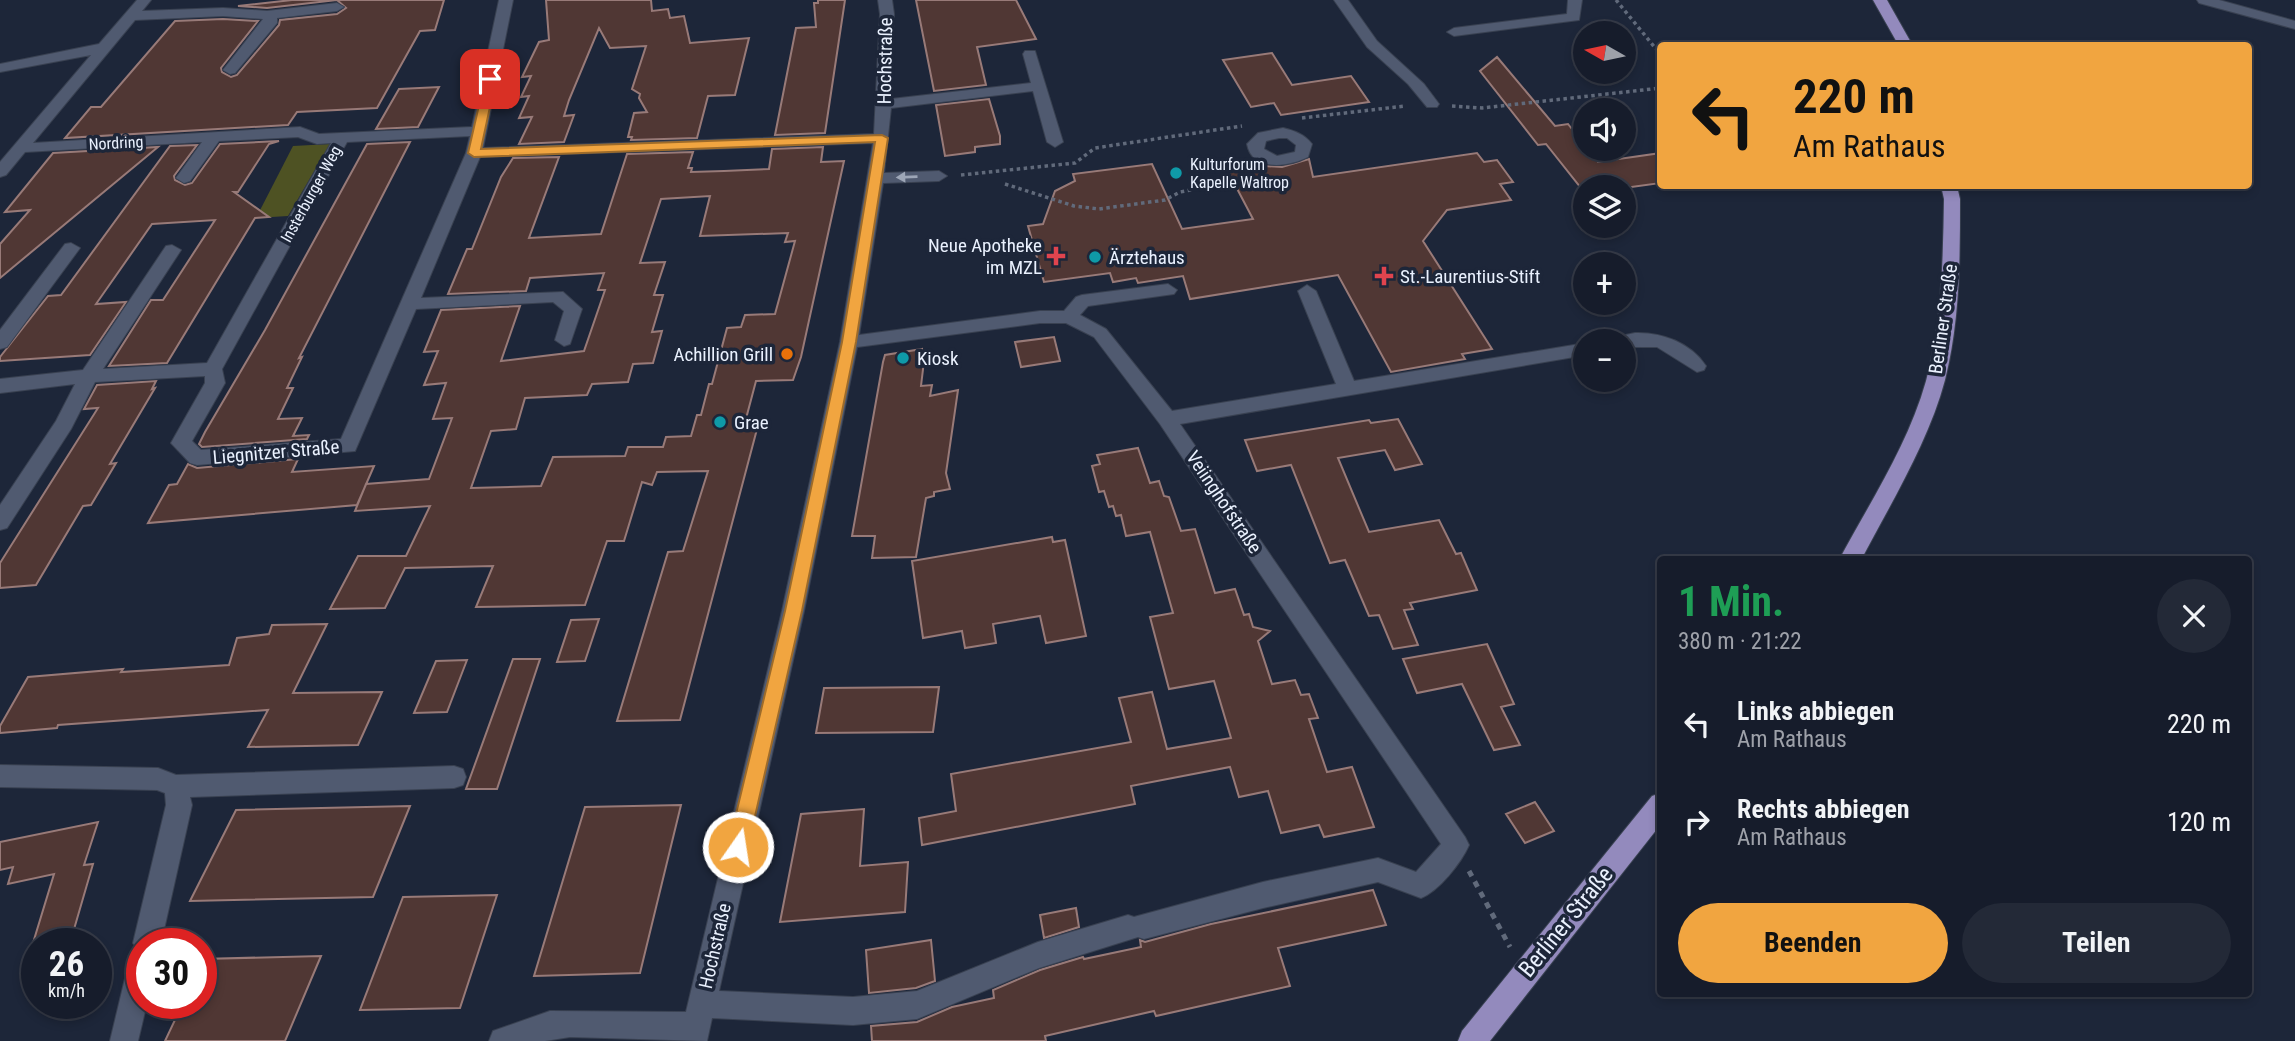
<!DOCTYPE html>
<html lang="de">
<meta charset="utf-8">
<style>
body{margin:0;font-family:"Roboto Condensed",sans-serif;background:#232937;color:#f1f3f6;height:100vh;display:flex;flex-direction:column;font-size:26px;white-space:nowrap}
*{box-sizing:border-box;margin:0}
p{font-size:23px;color:#9ea1a9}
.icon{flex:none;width:38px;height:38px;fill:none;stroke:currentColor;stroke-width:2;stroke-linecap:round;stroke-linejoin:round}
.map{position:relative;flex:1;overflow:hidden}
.panel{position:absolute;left:1657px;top:556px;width:595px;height:441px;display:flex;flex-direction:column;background:#161c2b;border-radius:7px;box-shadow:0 4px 10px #0003,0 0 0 2px #353a47}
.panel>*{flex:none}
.top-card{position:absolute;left:1657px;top:42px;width:595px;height:147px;border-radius:7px;box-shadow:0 4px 10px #0003,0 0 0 2px #353a47;background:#f1a540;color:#111;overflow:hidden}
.needle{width:46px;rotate:279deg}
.tools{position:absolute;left:1573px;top:21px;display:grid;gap:14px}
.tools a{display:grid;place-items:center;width:63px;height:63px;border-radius:50%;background:#161c2b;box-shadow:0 4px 10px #0003,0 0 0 2px #353a47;font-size:35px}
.speed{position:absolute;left:21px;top:928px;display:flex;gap:14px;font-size:35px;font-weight:700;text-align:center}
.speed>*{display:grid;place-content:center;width:91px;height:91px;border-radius:50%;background:#161c2b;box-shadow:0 4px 10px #0003,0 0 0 2px #353a47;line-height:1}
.speed small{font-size:18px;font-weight:400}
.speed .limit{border:10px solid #d22;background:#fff;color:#111}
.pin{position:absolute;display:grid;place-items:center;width:60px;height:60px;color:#fff;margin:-30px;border-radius:14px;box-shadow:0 4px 10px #0006}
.me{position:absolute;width:77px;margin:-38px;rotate:13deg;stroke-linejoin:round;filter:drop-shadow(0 0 5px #0008)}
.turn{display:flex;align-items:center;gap:24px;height:147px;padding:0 21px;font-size:32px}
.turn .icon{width:91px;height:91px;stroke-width:2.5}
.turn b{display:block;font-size:49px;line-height:60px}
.round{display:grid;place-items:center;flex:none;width:74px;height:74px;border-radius:37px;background:#232937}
.headline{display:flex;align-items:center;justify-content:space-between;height:119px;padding:0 21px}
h1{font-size:42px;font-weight:700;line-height:52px;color:#1e9e55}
.cta{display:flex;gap:14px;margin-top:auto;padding:14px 21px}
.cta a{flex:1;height:80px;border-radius:42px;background:#f1a540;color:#111;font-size:28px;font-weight:700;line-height:80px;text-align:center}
.cta a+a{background:#232937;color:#f1f3f6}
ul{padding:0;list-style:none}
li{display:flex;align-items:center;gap:21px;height:98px;padding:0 21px}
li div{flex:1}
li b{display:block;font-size:26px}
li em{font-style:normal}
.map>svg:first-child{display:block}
.green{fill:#4e5223}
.building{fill:#503734;stroke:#987a78;stroke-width:2;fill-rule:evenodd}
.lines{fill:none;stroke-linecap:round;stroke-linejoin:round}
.minor-casing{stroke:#394151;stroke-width:2}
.major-casing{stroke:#394151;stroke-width:2}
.path-far1{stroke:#616a7b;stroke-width:3.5;stroke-dasharray:3.5 3.5;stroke-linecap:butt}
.path{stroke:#616a7b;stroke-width:5;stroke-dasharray:6 6;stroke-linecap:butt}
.minor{fill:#505a70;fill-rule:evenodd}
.major{fill:#938abd;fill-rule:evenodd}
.oneway{fill:#9da6b7}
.route{fill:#f1a540;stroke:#9d6b2a;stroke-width:2}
.culture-dot{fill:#0f9aa8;stroke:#1d2639;stroke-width:2.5}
.health-dot{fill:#e0444e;stroke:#1d2639;stroke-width:2.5}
.food-dot{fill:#e8710a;stroke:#1d2639;stroke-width:2.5}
.labels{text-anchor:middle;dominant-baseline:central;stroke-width:7;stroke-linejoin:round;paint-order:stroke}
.far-street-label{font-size:16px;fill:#eaf1fe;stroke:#1d2639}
.far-poi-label{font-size:16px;fill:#eaf1fe;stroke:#1d2639;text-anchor:start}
.street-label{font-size:19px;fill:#eaf1fe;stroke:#1d2639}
.poi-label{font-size:19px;fill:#eaf1fe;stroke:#1d2639;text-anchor:start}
.near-street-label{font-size:23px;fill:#eaf1fe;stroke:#1d2639}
</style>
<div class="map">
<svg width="2295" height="1041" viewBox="0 0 2295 1041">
<rect width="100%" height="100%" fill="#1d2639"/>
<path class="green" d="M 330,144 L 288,216 L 256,218 L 293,146 Z"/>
<path class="building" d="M 292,0 L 444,0 L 435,30 L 420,31 L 377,108 L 297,112 L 288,125 L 65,138 L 91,107 L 101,107 L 175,21 L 223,19 L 258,21 L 221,68 L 222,72 L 231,77 L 237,75 L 279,25 L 280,20 L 337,14 L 346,8 L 337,0 L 267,8 L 238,6 Z
M 546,0 L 651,0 L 652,11 L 668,9 L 670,18 L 684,16 L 690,43 L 749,38 L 735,95 L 708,96 L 697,138 L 631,140 L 632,137 L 628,137 L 634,113 L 647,112 L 639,98 L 640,94 L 632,89 L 646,46 L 610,48 L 599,28 L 569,100 L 564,116 L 574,115 L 564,142 L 519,144 L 532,117 L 519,118 L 529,96 L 521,97 L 531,76 L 522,77 L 539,42 L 549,40 Z
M 818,0 L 845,0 L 825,133 L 775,135 L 796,28 L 816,27 L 814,3 L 818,3 Z
M 916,0 L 1016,0 L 1036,39 L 977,47 L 986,85 L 934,91 Z
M 1272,53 L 1292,85 L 1351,76 L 1369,102 L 1281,115 L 1274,103 L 1251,107 L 1223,60 Z
M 1497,57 L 1555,126 L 1568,124 L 1598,162 L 1661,153 L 1661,183 L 1624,188 L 1586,187 L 1585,193 L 1546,144 L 1538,145 L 1480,71 Z
M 439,87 L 418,127 L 376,129 L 399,89 Z
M 989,99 L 1000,136 L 1000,144 L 975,147 L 975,152 L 945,156 L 936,105 Z
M 279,141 L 269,144 L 238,192 L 234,192 L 269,217 L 255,218 L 167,363 L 109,366 L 151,300 L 163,300 L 215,220 L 152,224 L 96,304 L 126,302 L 90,355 L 0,361 L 0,357 L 48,296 L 61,295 L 170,146 L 197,145 L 174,176 L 175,180 L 185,185 L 192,183 L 220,144 Z
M 410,142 L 299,358 L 302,357 L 287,388 L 293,388 L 278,419 L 302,418 L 293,436 L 309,435 L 307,439 L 202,447 L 199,444 L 205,432 L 265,330 L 367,144 Z
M 158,147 L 0,278 L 0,244 L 30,210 L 5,212 L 53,153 Z
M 823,147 L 821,162 L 844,161 L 801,357 L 793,380 L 756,381 L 743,430 L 757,429 L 680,720 L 617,721 L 668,552 L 683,551 L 708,471 L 657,472 L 652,485 L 642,482 L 624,541 L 607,541 L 585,605 L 476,607 L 493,566 L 405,568 L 385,608 L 330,609 L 358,556 L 406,556 L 430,506 L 355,511 L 366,484 L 429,479 L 452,418 L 433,419 L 446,383 L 424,385 L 438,351 L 424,352 L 441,310 L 520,306 L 501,361 L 584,351 L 605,290 L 598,290 L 604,273 L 530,278 L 526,291 L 448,294 L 467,249 L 472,249 L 501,177 L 513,158 L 559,157 L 529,238 L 601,234 L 627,154 L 693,152 L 688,168 L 692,168 L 691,172 L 724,171 L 769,169 L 772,149 ZM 710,196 L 700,236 L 788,233 L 785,242 L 795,241 L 775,314 L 745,315 L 741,327 L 727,328 L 712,384 L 709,384 L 701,415 L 697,415 L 691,436 L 666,437 L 663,447 L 628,447 L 625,456 L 553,457 L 541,486 L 471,488 L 491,431 L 516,429 L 525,398 L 587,395 L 592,384 L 628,382 L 633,364 L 653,363 L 662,331 L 652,332 L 663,295 L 654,295 L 665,262 L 640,263 L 661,199 Z
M 1477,153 L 1484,162 L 1497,160 L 1513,182 L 1500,184 L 1511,200 L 1447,210 L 1423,241 L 1492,349 L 1462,354 L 1465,359 L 1391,372 L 1338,275 L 1190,299 L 1183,276 L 1138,283 L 1136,278 L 1113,282 L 1110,273 L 1044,282 L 1028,226 L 1043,224 L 1055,191 L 1075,181 L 1073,174 L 1152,164 L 1182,229 L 1253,219 L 1223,162 L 1254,161 L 1263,166 L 1282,167 L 1309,159 L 1313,177 Z
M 1054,337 L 1060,361 L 1021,367 L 1015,342 Z
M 922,349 L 921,361 L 924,361 L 921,386 L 932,385 L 930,396 L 958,390 L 946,473 L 950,489 L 934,492 L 934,496 L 926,498 L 916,557 L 872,558 L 875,536 L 852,536 L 883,362 L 885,355 Z
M 156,381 L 152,389 L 155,388 L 110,464 L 116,463 L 91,505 L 83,506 L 36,585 L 0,588 L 0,563 L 98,408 L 84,409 L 97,385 Z
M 1398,419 L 1422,464 L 1395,470 L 1385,450 L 1338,458 L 1369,532 L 1439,520 L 1456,554 L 1461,553 L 1477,590 L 1410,603 L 1413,609 L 1404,610 L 1418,645 L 1393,649 L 1379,615 L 1369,616 L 1345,560 L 1330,563 L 1291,465 L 1257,471 L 1245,440 L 1369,420 L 1371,423 Z
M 1138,448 L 1150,483 L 1159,481 L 1164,496 L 1169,497 L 1181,531 L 1195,529 L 1215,593 L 1235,589 L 1244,615 L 1249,614 L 1253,627 L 1270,631 L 1258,641 L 1272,684 L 1295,680 L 1301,695 L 1309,694 L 1318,718 L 1309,719 L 1327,772 L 1352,767 L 1374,827 L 1324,837 L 1319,825 L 1281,833 L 1268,791 L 1239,797 L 1230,767 L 1131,786 L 1135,804 L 922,845 L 919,818 L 956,811 L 951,774 L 1131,742 L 1119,698 L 1152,692 L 1167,749 L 1231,738 L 1214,681 L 1169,689 L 1150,617 L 1173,613 L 1150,532 L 1126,536 L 1121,515 L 1116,516 L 1113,506 L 1109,507 L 1104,491 L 1099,492 L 1092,466 L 1100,464 L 1097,455 Z
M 298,459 L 292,472 L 374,466 L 357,505 L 148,523 L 169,485 L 177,484 L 188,464 L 197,468 Z
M 1052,537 L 1053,542 L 1065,540 L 1086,636 L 1046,643 L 1040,616 L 993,624 L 996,643 L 965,648 L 962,631 L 923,638 L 912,561 Z
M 599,619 L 585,661 L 557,662 L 571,620 Z
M 327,624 L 293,693 L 382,692 L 358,745 L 248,747 L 268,710 L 58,725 L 57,728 L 0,733 L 0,726 L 28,677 L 123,669 L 121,672 L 229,665 L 237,638 L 269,634 L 272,625 Z
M 1487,644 L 1514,704 L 1501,707 L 1520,745 L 1494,750 L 1462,684 L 1417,693 L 1403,659 Z
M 513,659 L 540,659 L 497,789 L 466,789 Z
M 467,660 L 447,712 L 414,713 L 436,661 Z
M 939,687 L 933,732 L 816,733 L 824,688 Z
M 1535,802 L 1554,831 L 1525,843 L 1506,814 Z
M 681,805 L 640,973 L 534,976 L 585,807 Z
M 410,806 L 373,897 L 190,901 L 236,810 Z
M 864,809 L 860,866 L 908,862 L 905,912 L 780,922 L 801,814 Z
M 98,822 L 84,865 L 93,864 L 70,943 L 33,943 L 54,874 L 8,884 L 13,867 L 0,870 L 0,842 Z
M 1373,890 L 1386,925 L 1278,948 L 1290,986 L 1156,1016 L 1154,1011 L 1045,1036 L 1046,1041 L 872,1041 L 871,1026 L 917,1022 L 952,1007 L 994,998 L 993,990 L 1040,970 L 1083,957 L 1084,959 L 1141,947 L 1140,940 L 1145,942 L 1211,924 Z
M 497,895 L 460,1008 L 360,1010 L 403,897 Z
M 1076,908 L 1079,927 L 1044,938 L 1040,915 Z
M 931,940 L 935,981 L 916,988 L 869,993 L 866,950 Z
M 321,956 L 285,1041 L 165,1041 L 183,1003 L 201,1003 L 201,959 Z"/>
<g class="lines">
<g class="minor-casing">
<path id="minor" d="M 137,0 L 151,0 L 142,11 L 223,8 L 267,11 L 337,3 L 344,7 L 337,11 L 277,18 L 277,23 L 235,73 L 230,74 L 223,70 L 263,19 L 223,16 L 135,20 L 33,143 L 300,127 L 319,134 L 472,127 L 499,0 L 513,0 L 483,148 L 874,134 L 880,14 L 878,0 L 892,0 L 894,14 L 891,99 L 1031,83 L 1023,54 L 1025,51 L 1035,51 L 1063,142 L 1055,147 L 1047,142 L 1033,91 L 891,108 L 884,173 L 939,171 L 947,176 L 939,181 L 883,183 L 859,335 L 1040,311 L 1064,311 L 1076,297 L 1082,295 L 1168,284 L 1177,290 L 1174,294 L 1088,306 L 1080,315 L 1106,329 L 1172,411 L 1336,384 L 1298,291 L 1307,285 L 1316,291 L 1354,381 L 1586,343 L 1586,355 L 1180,424 L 1465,837 L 1469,845 C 1461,863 1439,891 1421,898 L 1378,882 L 1263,908 L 1144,939 L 1138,937 L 1039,968 L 917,1019 L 853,1025 L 712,1018 L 707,1041 L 570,1037 L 545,1041 L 489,1041 L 493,1031 L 550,1011 L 686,1012 L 782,611 L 840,342 L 873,143 L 480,157 L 421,298 L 563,292 L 582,309 L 570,344 L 564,346 L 555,340 L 564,311 L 553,302 L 416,309 L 355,451 L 197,465 L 190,463 L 171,443 L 205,383 L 205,376 L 95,382 L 71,429 L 7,528 L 0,530 L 0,505 L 56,421 L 75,384 L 0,393 L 0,379 L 83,370 L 166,246 L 172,245 L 181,250 L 103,369 L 207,363 L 331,143 L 317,144 L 298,137 L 219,141 L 190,181 L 184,183 L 176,178 L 202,142 L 25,152 L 6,175 L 0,177 L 0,162 L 91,55 L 0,72 L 0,64 L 99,44 ZM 470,136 L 466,153 L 341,439 L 201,450 L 192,441 L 225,383 L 222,369 L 347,142 ZM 1040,323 L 1066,323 L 1094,337 L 1160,424 L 1441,844 L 1416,872 L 1378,858 L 1263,882 L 1134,917 L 1128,915 L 1038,942 L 917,991 L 853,997 L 719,991 L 804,611 L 857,347 Z
M 1334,0 L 1348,0 L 1377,41 L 1424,84 L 1439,104 L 1437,107 L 1427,107 L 1408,84 L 1367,47 Z
M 1568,0 L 1582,0 L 1579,20 L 1454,36 L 1447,32 L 1454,28 L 1567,14 Z
M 2197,0 L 2219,0 L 2295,21 L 2295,29 L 2199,3 Z
M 1283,128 C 1295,131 1304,134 1312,144 L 1308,157 C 1289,167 1252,172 1247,144 L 1258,133 ZM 1279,138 L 1287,138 L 1296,145 L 1295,152 L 1277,156 L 1264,149 L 1266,141 Z
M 71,243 L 80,248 L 7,347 L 0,349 L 0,330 L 65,244 Z
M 1635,333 C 1662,332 1691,343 1706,366 L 1704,370 L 1697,372 L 1657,347 L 1624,347 L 1624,341 L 1614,341 L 1616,337 Z
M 0,765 L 158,768 L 176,775 L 454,766 L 463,769 L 466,777 L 463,785 L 454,788 L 190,797 L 192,805 L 161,943 L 142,943 L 142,1003 L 147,1003 L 138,1041 L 110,1041 L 128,966 L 132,956 L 140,953 L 133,943 L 166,805 L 165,793 L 157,790 L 0,787 Z"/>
</g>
<g class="major-casing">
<path id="major" d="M 1873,0 L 1887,0 L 1913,46 L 1899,46 Z
M 1941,186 L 1957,186 L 1960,199 C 1960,259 1960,321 1945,380 C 1929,441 1890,505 1861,560 L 1839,560 C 1870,502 1908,445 1926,381 C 1942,322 1943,259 1944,199 Z
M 1661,793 L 1661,824 L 1490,1041 L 1458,1041 L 1462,1031 L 1652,796 Z"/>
</g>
<path class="path-far1" d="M 1616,0 L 1661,55
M 1452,106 L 1482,108 L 1661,88
M 1302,118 L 1405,106
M 961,175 L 1075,163 L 1095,148 L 1242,126
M 1005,184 L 1074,206 L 1099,209 L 1165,200 L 1180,192 L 1255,178"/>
<path class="path" d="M 1469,871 L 1510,947"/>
<use href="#minor" class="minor"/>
<use href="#major" class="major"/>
</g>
<defs><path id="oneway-solid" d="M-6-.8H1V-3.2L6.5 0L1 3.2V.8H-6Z" transform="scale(1.75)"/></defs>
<use class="oneway" href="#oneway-solid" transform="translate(907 177) rotate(178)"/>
<path class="route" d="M 490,76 L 496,79 L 481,149 L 882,135 L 888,138 L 856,342 L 802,611 L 748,847 L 745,853 L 738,856 L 731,853 L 728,847 L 785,611 L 842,342 L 875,142 L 474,157 L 468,153 L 485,79 Z"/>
<g class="culture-dot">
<circle cx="1176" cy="173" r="7"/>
<circle cx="1095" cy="257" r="7"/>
<circle cx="903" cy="358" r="7"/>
<circle cx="720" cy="422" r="7"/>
</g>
<g class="health-dot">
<path d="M1052.5 245.5h7v7h7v7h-7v7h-7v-7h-7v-7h7z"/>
<path d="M1380.5 265.5h7v7h7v7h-7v7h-7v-7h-7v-7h7z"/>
</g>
<circle class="food-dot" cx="787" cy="354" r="7"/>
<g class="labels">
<g class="far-street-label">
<text transform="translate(116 143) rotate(-3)">Nordring</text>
<text transform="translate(311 194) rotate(-61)">Insterburger Weg</text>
</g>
<g class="far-poi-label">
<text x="1190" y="164">Kulturforum<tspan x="1190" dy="18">Kapelle Waltrop</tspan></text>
</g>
<g class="street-label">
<text transform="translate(885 61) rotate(-89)">Hochstraße</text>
<text transform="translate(1943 319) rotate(-82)">Berliner Straße</text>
<text transform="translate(276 452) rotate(-5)">Liegnitzer Straße</text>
<text transform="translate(1224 502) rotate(56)">Veiinghofstraße</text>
<text transform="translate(715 946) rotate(-77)">Hochstraße</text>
</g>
<g class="poi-label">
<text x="1042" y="245" text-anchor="end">Neue Apotheke<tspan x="1042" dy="22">im MZL</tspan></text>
<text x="1109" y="257">Ärztehaus</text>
<text x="1400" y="276">St.-Laurentius-Stift</text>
<text x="773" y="354" text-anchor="end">Achillion Grill</text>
<text x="917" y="358">Kiosk</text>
<text x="734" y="422">Grae</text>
</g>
<g class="near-street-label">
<text transform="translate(1566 922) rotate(-51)">Berliner Straße</text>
</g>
</g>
</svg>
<div class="tools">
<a><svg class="needle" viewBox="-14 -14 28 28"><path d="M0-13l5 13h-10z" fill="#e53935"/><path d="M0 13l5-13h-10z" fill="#9ea1a9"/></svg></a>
<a><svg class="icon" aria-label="sound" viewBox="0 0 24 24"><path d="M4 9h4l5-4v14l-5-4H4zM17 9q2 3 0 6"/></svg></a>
<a><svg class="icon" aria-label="layers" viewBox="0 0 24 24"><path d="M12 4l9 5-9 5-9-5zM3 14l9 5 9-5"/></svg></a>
<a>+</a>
<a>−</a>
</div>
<div class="speed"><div>26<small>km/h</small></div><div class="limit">30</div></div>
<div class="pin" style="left:490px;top:79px;background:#d93025"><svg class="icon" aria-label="arrive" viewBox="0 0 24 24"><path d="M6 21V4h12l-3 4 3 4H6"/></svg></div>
<svg class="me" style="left:738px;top:847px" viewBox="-20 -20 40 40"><circle r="17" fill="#f1a540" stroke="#fff" stroke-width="3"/><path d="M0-11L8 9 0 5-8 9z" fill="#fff"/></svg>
<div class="top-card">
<div class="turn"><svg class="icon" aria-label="left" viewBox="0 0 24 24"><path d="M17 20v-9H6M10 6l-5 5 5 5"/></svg><div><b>220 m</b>Am Rathaus</div></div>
</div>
<section class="panel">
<div class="headline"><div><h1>1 Min.</h1><p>380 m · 21:22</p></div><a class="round"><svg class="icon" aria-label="close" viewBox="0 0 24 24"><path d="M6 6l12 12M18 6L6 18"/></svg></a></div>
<ul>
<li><svg class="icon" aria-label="left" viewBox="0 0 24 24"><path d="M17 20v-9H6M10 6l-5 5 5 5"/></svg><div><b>Links abbiegen</b><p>Am Rathaus</p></div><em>220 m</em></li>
<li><svg class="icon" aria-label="right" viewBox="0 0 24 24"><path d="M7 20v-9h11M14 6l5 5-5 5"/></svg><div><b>Rechts abbiegen</b><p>Am Rathaus</p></div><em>120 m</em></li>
</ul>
<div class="cta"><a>Beenden</a><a>Teilen</a></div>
</section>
</div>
